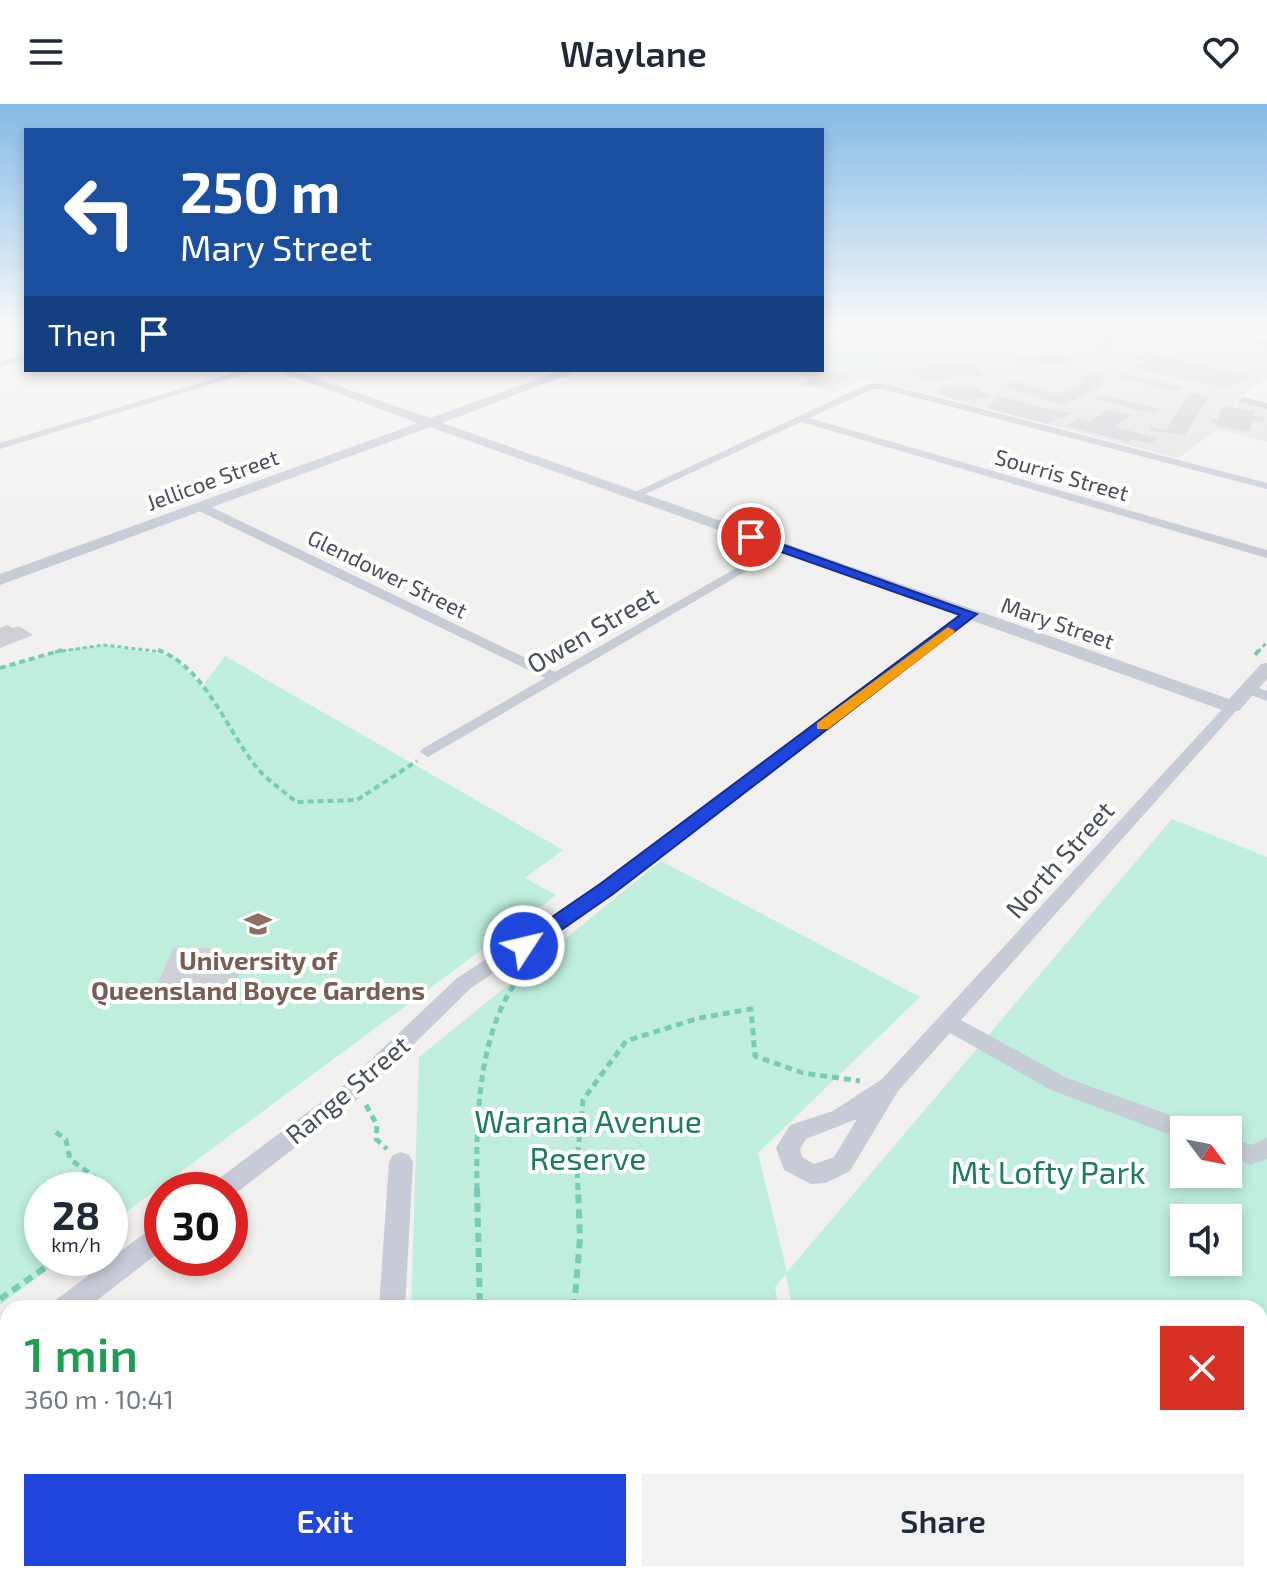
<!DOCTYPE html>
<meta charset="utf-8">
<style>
body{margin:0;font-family:"Exo 2",sans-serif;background:#f2f2f3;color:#1f2937;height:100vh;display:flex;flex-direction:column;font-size:30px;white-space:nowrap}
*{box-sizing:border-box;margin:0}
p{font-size:26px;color:#747a83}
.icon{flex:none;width:44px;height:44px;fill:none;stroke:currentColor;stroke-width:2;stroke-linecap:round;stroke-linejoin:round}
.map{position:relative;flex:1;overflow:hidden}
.side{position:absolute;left:0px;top:1196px;width:1268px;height:282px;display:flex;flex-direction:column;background:#fff;border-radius:24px 24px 0 0;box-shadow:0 4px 12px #0003}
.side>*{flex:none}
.top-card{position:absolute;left:24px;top:24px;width:800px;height:244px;border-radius:0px;box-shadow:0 4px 12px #0003;background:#1a4fa0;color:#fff;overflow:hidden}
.needle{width:52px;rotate:122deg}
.tools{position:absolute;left:1170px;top:1012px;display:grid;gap:16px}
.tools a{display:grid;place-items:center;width:72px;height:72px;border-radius:0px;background:#fff;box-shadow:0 4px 12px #0003;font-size:40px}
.speed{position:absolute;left:24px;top:1068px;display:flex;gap:16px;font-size:40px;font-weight:700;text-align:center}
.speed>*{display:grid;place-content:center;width:104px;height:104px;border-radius:50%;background:#fff;box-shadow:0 4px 12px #0003;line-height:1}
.speed small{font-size:20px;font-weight:400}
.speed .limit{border:12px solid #d22;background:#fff;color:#111}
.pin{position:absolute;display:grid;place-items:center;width:68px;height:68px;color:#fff;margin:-34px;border:4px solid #fff;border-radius:50%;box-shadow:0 2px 8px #0007}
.me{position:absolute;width:88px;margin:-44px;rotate:55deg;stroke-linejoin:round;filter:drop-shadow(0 0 6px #0008)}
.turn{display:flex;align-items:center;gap:28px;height:168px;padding:0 24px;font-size:36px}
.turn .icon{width:104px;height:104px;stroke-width:2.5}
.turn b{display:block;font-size:56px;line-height:68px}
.then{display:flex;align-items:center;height:76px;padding:0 24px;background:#0003;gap:16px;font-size:30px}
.round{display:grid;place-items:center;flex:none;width:84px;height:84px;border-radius:0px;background:#f2f2f3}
.head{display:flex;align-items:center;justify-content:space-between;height:136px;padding:0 24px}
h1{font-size:48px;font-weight:600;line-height:60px;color:#1e9e55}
.action{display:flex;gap:16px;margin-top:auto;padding:16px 24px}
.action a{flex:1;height:92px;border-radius:0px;background:#1f46dc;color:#fff;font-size:32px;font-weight:600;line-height:92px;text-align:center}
.action a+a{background:#f2f2f3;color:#1f2937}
header{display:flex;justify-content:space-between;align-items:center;height:104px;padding:0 24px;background:#fff;font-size:36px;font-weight:600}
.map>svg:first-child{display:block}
.education{fill:#e3e1e1}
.green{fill:#bfeedc;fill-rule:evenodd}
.building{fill:#cfd0d7}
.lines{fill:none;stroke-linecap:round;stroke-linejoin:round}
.path-far3{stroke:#78cbb5;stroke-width:3;stroke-dasharray:4 3;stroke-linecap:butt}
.path-far2{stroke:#78cbb5;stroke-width:4;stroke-dasharray:6 4;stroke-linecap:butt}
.path-far1{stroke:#78cbb5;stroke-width:5;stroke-dasharray:7 5;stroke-linecap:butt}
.path{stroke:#78cbb5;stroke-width:6;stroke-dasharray:9 6;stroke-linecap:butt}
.minor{fill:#c6cbd6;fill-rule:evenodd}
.tertiary{fill:#c6cbd6;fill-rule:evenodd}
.route{fill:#1f46dc;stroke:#142e8f;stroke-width:2}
.slow{fill:#f59e0b}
.labels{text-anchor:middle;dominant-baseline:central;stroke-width:8;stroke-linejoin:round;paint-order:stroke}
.far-street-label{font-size:22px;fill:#484e5c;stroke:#fff}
.street-label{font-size:26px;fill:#484e5c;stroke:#fff}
.education-label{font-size:26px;font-weight:bold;fill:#785e54;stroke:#fff}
.near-park-label{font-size:32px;fill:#1a7c62;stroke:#fff}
</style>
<header><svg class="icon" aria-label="menu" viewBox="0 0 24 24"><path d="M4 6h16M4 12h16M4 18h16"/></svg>Waylane<svg class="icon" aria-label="heart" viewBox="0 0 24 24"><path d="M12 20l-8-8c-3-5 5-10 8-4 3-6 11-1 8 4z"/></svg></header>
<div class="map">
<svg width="1267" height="1477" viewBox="0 0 1267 1477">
<rect width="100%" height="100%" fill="#f2f0ef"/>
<path class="education" d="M 822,226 L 1213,226 L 1204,233 L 1267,246 L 1267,273 L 1235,297 L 1267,305 L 1267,338 L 1217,325 L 1179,354 L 884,278 L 860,276 L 832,289 L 798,280 L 810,274 L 783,266 L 822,266 Z"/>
<path class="green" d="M 822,226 L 840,226 L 905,242 L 861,262 L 822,252 Z
M 104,541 L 174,552 L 202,583 L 225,552 L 563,746 L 525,774 L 556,791 L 110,1120 L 110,1086 L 42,1086 L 42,1154 L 64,1154 L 0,1201 L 0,564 L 66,545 Z
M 1172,715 L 1267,753 L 1267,1477 L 702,1477 L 706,1470 L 1260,1470 L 1260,1204 L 792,1204 L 786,1170 L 775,1183 L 779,1204 L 411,1204 L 419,953 L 661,757 L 920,893 L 758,1049 L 787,1168 ZM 1184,1026 L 1228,1026 L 1228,1070 L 1184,1070 ZM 1184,1114 L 1228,1114 L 1228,1158 L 1184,1158 Z
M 400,1470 L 597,1470 L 588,1477 L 399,1477 Z"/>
<path class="building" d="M 1061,226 L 1142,226 L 1110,242 L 1097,240 L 1103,236 Z
M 1146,248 L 1225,266 L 1249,272 L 1226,284 L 1131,263 L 1142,257 L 1134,255 Z
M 1059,249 L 1074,257 L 1024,263 L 1010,255 Z
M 974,260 L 987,272 L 921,275 L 909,264 Z
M 832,267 L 852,272 L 825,285 L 805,280 Z
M 1092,269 L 1109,273 L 1098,278 L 1105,280 L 1064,301 L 1004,283 L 1015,277 L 1058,291 L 1084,278 L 1077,276 Z
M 1122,269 L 1182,283 L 1176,287 L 1116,273 Z
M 949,280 L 977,283 L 982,288 L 992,290 L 990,294 L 955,296 L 935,287 Z
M 1189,289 L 1209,292 L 1185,331 L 1150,327 L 1152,323 L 1166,326 Z
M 1101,291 L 1161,305 L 1155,310 L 1094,295 Z
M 998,292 L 1049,305 L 1071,309 L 1063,314 L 1054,312 L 1052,313 L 1056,314 L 1047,320 L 986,304 L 996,298 L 990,297 Z
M 1224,302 L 1255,307 L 1253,312 L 1265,313 L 1263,318 L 1253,316 L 1248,328 L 1217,322 L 1218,320 L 1210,319 L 1213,314 L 1217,315 Z
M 1108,305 L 1132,311 L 1115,323 L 1158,334 L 1150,340 L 1132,335 L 1128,338 L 1066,322 L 1079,314 L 1091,317 Z
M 7,521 L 13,524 L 19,522 L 33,531 L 0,544 L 0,524 Z
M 173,844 L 211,844 L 217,849 L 218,859 L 245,859 L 230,891 L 200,889 L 197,896 L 165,895 L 170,884 L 156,884 Z"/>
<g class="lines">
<path class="path-far3" d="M 55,548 L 104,541 L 163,548
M 1258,548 L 1267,538"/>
<path class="path-far2" d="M 158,546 C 206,563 227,628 258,665 C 268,677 284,687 296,698 L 357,696 L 417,657
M 1255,551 L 1259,546
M 0,564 L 62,546"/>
<path class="path-far1" d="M 366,1001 L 377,1021 L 376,1035 L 387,1045
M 56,1028 L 66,1036 L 70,1055 L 112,1086
M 477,1086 C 476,1023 477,945 509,889 C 515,878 525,869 532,859
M 578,1086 L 577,1058 L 583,996 L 626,937 L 699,914 L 751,905 L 755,952 L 803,969 L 860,977"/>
<path class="path" d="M 477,1084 L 480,1204
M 110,1117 L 117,1097 L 111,1084
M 0,1195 L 59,1154
M 574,1204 L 580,1135 L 578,1084
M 469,1470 L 469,1477"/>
<path class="minor" d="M 26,250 L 26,256 L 0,263 L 0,257 Z
M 243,266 L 258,266 L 0,345 L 0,339 Z
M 882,279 L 1267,379 L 1267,385 L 882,285 L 873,285 L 809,314 L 1267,446 L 1267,454 L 801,318 L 639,393 L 629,391 L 868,280 Z
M 1243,293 L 1267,299 L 1267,305 L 1239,298 L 1238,296 Z
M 197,400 L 205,400 L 555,568 L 776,441 L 786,444 L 428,653 L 420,648 L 422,645 L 545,574 L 197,406 Z
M 970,506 L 977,510 L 975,513 L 614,789 L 471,884 L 360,993 L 231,1093 L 230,1086 L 210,1086 L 213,1079 L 344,981 L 457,874 L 600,781 Z
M 1248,580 L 1267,587 L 1267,597 L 1243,588 L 1240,585 Z
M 1232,598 L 1237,600 L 1240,603 L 1237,606 L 961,916 L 1067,974 L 1192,1019 L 1196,1026 L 1184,1026 L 1184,1036 L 1051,986 L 950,929 L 898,987 L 850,1067 L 826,1079 L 811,1080 L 784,1066 L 776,1044 L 790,1021 L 833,1007 L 882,975 L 1227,600 ZM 857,1015 L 834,1053 L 814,1060 L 802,1053 L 800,1045 L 806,1035 Z
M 1228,1032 L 1251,1041 L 1267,1034 L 1267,1055 L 1251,1061 L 1228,1052 Z
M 401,1048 L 409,1051 L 413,1058 L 405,1204 L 379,1204 L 389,1058 L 393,1051 Z
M 162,1120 L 162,1146 L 87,1204 L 53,1204 L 57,1195 L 153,1123 Z
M 8,1235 L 8,1264 L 0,1267 L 0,1238 Z
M 362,1470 L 394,1470 L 393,1477 L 361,1477 Z"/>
<path class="tertiary" d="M 1192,226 L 1213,226 L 1267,237 L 1267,243 Z
M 275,266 L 292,266 L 430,314 L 563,266 L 580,266 L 442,319 L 1229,595 L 1261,560 L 1267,559 L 1267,575 L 1239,607 L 1225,607 L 430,323 L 0,481 L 0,470 L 418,319 Z"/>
</g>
<linearGradient id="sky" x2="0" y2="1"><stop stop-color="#84b9e8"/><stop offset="0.52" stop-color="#f9f8f8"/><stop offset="1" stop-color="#f9f8f8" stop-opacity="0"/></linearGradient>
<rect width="1267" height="433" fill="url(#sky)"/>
<path class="route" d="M 747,431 L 756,431 L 977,510 L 613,790 L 531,847 L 517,847 L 514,842 L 517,837 L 600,780 L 960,511 L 747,436 Z"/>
<path class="slow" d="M 948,523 L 955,527 L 953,530 L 828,625 L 817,625 L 817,619 Z"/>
<defs>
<g id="university-bare" transform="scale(2.16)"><path d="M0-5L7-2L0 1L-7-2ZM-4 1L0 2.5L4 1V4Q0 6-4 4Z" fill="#8d6e63" stroke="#fff" stroke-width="2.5" paint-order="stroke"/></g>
</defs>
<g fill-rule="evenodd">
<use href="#university-bare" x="258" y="820"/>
</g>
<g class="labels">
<g class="far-street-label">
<text transform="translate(1062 370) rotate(16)">Sourris Street</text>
<text transform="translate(212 375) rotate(-20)">Jellicoe Street</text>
<text transform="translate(388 469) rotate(26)">Glendower Street</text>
<text transform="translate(1058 518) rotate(19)">Mary Street</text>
</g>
<g class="street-label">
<text transform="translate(592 525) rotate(-30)">Owen Street</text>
<text transform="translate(1059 755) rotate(-48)">North Street</text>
<text transform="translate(347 985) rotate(-40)">Range Street</text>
</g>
<g class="education-label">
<text x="258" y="855">University of<tspan x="258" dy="30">Queensland Boyce Gardens</tspan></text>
</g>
<g class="near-park-label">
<text x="588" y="1016">Warana Avenue<tspan x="588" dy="37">Reserve</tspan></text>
<text x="1048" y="1067">Mt Lofty Park</text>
</g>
</g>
</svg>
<div class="tools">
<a><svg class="needle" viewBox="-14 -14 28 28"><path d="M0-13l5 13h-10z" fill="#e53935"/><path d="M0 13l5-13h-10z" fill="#747a83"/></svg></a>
<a><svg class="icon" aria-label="sound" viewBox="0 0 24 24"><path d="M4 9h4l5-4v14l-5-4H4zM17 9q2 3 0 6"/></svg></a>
</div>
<div class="speed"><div>28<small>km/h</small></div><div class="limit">30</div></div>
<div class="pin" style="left:751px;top:433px;background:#d93025"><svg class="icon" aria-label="arrive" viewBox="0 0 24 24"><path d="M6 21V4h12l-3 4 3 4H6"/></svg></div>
<svg class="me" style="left:524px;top:842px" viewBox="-20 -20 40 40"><circle r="17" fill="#1f46dc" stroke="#fff" stroke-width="3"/><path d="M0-11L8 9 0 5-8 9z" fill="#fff"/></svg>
<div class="top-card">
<div class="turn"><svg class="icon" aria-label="left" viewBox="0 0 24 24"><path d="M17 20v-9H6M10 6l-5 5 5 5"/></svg><div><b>250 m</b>Mary Street</div></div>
<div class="then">Then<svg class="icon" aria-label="arrive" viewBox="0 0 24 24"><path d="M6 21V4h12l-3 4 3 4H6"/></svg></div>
</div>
<section class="side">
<div class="head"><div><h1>1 min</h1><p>360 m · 10:41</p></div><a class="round" style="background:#d93025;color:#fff"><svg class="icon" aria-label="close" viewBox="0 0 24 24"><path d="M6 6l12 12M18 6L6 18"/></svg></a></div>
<div class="action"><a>Exit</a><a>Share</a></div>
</section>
</div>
